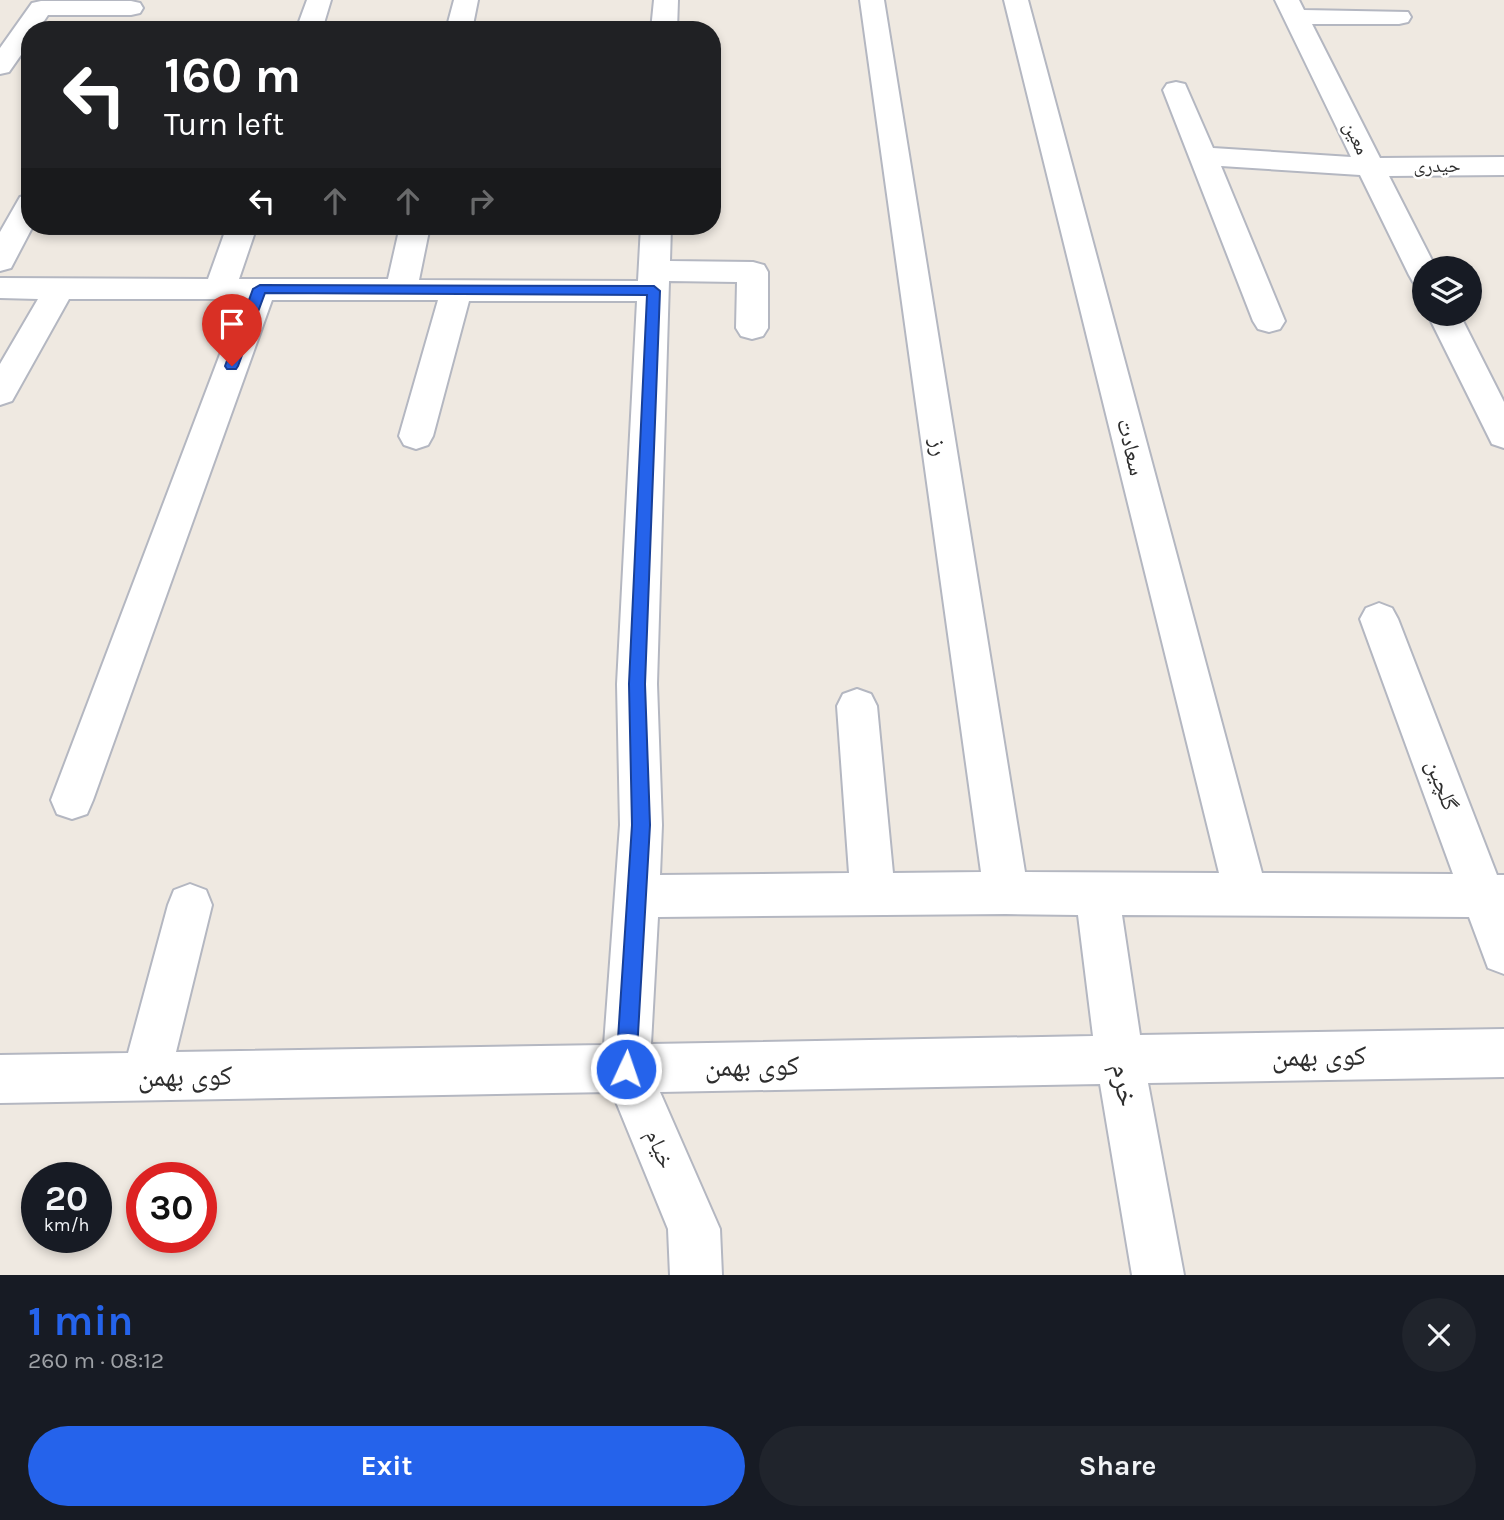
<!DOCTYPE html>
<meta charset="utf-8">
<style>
body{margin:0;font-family:Karla,"Noto Naskh Arabic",sans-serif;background:#20242c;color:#f1f3f6;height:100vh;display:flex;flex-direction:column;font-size:26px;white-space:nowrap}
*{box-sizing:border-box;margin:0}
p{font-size:23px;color:#9ea1a6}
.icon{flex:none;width:38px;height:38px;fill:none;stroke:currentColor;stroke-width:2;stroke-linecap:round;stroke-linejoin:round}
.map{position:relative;height:1275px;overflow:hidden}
.drawer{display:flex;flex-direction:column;background:#171b24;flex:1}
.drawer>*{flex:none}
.guide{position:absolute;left:21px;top:21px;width:700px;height:214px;border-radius:28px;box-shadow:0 4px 10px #0003;background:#202124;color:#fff;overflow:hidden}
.fabs{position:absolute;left:1412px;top:256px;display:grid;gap:14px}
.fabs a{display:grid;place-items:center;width:70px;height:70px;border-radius:50%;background:#171b24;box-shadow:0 4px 10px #0003;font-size:35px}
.speed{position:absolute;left:21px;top:1162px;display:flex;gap:14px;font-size:35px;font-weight:700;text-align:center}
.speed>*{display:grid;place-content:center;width:91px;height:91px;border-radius:50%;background:#171b24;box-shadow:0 4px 10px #0003;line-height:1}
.speed small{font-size:18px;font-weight:400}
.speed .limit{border:10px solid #d22;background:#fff;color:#111}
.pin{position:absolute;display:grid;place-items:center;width:60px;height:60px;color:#fff;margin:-72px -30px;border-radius:50% 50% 50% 0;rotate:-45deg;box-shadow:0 0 7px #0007}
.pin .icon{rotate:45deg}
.me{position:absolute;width:77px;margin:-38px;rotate:3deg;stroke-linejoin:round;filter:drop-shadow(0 0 5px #0008)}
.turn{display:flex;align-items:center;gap:24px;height:147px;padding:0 28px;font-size:32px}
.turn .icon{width:91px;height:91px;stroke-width:2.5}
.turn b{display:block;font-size:49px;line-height:60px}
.lanes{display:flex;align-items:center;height:66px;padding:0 28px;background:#0003;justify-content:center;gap:35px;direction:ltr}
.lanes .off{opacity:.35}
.round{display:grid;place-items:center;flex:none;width:74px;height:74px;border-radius:37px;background:#20242c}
.headline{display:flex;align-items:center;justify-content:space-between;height:119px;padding:0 28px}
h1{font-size:42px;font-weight:700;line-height:52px;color:#2563eb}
.cta{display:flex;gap:14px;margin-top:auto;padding:14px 28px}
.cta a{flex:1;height:80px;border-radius:42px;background:#2563eb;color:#fff;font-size:28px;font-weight:700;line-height:80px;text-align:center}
.cta a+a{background:#20242c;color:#f1f3f6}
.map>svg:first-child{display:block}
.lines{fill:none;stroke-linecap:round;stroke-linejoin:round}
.minor-casing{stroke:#b4b7c1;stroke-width:4}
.minor{fill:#fff;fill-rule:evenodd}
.route{fill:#2563eb;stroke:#184099;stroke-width:2}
.labels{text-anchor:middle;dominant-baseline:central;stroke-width:5;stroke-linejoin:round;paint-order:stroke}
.far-street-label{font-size:19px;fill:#2e2e2e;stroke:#fff}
.street-label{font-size:23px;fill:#2e2e2e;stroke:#fff}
.near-street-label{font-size:28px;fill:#2e2e2e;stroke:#fff}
</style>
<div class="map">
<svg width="1504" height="1275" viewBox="0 0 1504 1275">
<rect width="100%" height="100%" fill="#efe9e1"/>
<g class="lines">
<g class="minor-casing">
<path id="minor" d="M 307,0 L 331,0 L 322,30 L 296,30 Z
M 454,0 L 478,0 L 472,30 L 446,30 Z
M 654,0 L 678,0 L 677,30 L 651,30 Z
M 860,0 L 884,0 L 1025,872 L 1219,873 L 1004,0 L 1028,0 L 1262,873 L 1453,874 L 1360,619 L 1366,608 L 1379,603 L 1392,608 L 1398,619 L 1497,875 L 1504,875 L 1504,974 L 1488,968 L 1469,917 L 1122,915 L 1140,1035 L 1504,1029 L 1504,1077 L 1148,1083 L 1184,1275 L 1132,1275 L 1100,1084 L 660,1092 L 720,1229 L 722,1275 L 670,1275 L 668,1229 L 612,1092 L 0,1103 L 0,1055 L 128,1053 L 168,905 L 174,890 L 190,884 L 206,890 L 212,905 L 176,1052 L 604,1045 L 620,825 L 617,684 L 637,301 L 469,301 L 433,436 L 428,445 L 416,449 L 404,445 L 399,436 L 438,300 L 272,300 L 93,800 L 87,814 L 72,819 L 57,814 L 51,800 L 241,299 L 69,299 L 12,401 L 0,405 L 0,364 L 38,299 L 0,298 L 0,278 L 208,279 L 227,226 L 257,226 L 239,279 L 388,279 L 400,226 L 430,226 L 419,280 L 638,281 L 641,226 L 671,226 L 670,261 L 753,262 L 764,265 L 768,272 L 768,328 L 763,336 L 752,339 L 741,336 L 736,328 L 737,282 L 669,281 L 657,684 L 662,825 L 660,875 L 849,873 L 837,706 L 843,694 L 857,689 L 871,694 L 877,706 L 893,873 L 981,872 ZM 1006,914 L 1078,915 L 1093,1036 L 651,1044 L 658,917 Z
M 1275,0 L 1299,0 L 1304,10 L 1408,12 L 1411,17 L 1408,22 L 1399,24 L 1312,24 L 1380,158 L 1504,157 L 1504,175 L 1389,176 L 1436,268 L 1424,268 L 1424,285 L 1413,282 L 1409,275 L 1360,175 L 1221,166 L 1285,321 L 1280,329 L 1269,332 L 1258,329 L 1253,321 L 1163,90 L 1167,84 L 1176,82 L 1185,84 L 1213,148 L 1351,157 Z
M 41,1 L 131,1 L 140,3 L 143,8 L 140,13 L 131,15 L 48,15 L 38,30 L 30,30 L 30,42 L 9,72 L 0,74 L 0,48 L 32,3 Z
M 30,194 L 30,226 L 33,226 L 11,268 L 0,271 L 0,232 L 20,197 Z
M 1427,313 L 1459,313 L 1504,402 L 1504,448 L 1492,444 Z"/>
</g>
<use href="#minor" class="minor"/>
</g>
<path class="route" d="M 260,285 L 654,286 L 660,291 L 645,684 L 650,825 L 636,1069 L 633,1076 L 626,1079 L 619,1076 L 616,1069 L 632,825 L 629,684 L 647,295 L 265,293 L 238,366 L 236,369 L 227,369 L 225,366 L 253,289 Z"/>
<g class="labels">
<g class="far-street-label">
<text transform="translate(1356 138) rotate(64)">معین</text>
<text x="1437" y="166">حیدری</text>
</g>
<g class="street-label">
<text transform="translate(939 447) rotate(81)">رز</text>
<text transform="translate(1131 447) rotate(76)">سعادت</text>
<text transform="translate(1442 785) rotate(69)">گلچین</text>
<text transform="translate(660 1149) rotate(67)">خیام</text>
</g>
<g class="near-street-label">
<text transform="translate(1319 1056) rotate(-1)">کوی بهمن</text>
<text transform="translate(752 1066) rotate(-1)">کوی بهمن</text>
<text transform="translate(185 1076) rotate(-1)">کوی بهمن</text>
<text transform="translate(1125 1085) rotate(80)">خرم</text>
</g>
</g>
</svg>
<div class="fabs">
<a><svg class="icon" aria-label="layers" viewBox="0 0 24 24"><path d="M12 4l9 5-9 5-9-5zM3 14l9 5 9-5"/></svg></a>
</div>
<div class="speed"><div>20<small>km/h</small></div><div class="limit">30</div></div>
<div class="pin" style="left:232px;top:366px;background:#d93025"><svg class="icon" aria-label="arrive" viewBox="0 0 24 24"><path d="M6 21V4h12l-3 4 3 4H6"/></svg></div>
<svg class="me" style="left:626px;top:1069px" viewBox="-20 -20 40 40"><circle r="17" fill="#2563eb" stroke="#fff" stroke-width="3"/><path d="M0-11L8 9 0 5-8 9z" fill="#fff"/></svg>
<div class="guide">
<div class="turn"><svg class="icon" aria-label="left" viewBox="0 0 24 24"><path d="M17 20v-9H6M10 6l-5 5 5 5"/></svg><div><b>160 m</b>Turn left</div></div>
<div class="lanes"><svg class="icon" aria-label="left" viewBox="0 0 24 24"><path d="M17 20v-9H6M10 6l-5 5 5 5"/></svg><svg class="icon off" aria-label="ahead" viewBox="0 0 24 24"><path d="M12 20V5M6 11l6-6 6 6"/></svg><svg class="icon off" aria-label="ahead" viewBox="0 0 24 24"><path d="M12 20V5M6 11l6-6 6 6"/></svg><svg class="icon off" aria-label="right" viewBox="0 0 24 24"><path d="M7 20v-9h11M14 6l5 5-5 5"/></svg></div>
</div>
</div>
<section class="drawer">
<div class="headline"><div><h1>1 min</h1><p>260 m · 08:12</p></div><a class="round"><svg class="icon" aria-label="close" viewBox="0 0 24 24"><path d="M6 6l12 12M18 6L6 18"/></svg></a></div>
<div class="cta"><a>Exit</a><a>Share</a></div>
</section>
